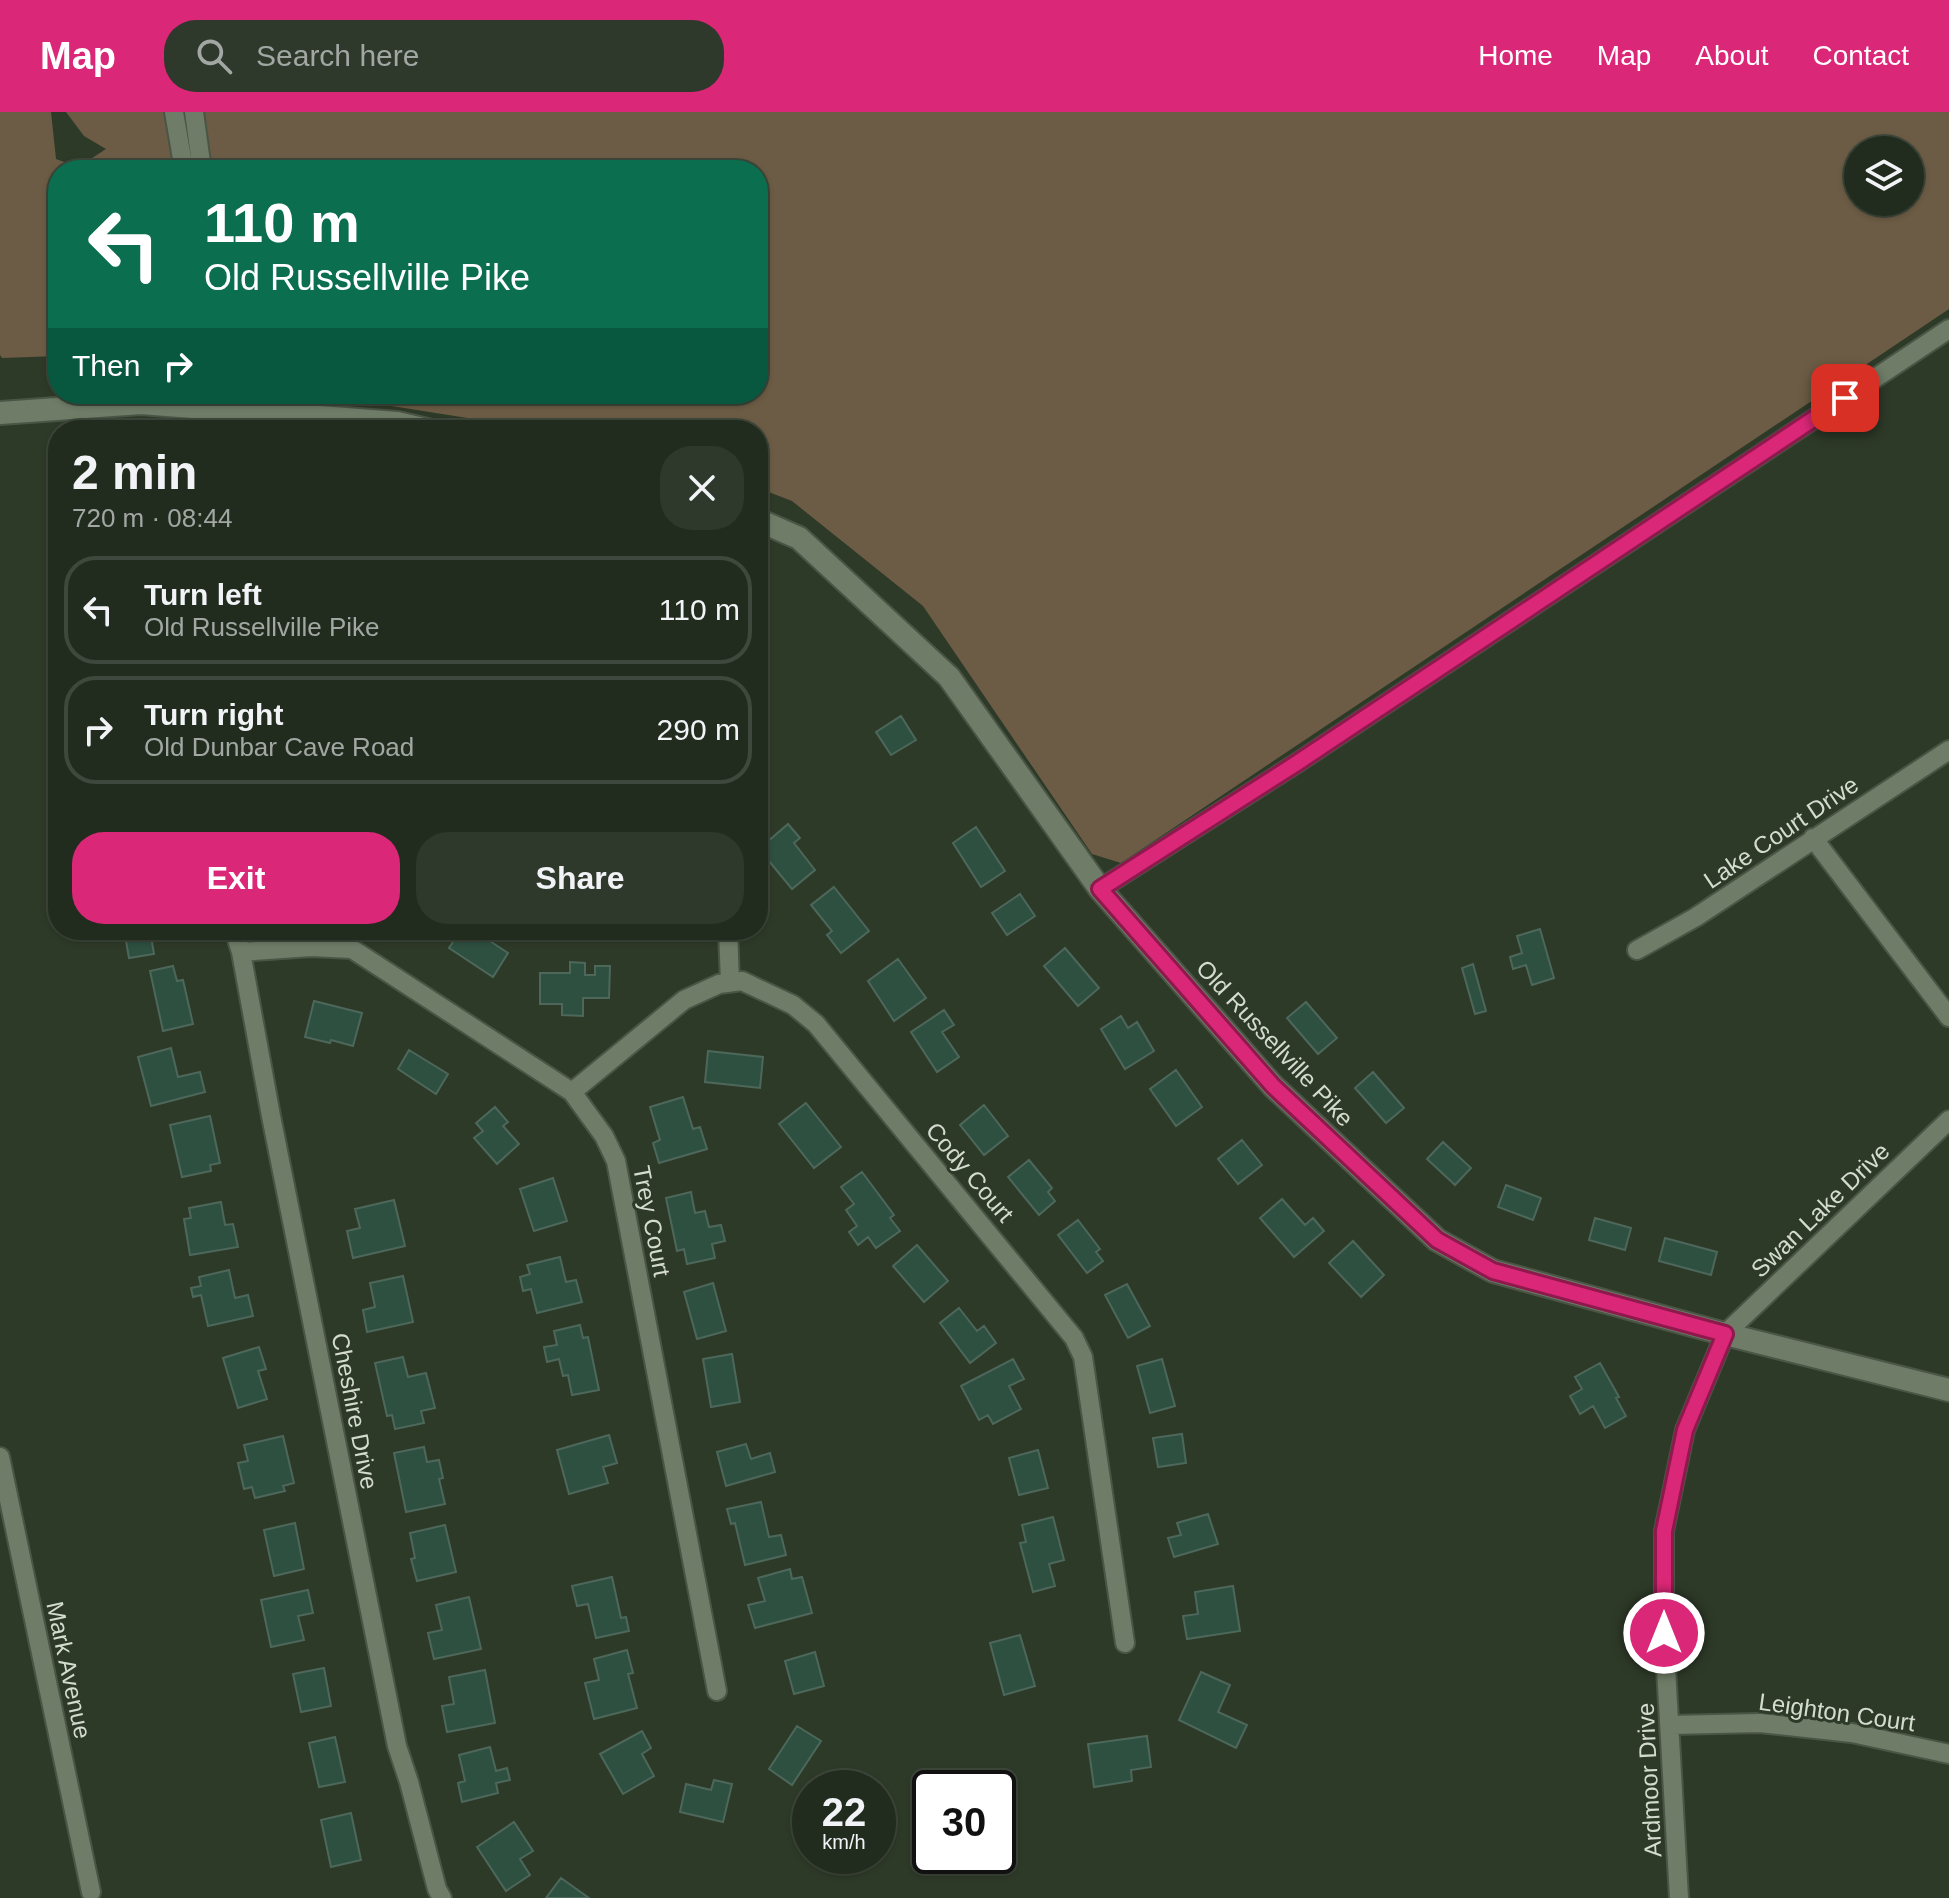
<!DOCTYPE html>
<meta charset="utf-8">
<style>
body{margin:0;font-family:Arial,sans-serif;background:#2e382b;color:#f1f3f6;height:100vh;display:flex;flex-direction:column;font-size:30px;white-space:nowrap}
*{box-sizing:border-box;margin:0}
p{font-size:26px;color:#a2a7a4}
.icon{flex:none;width:44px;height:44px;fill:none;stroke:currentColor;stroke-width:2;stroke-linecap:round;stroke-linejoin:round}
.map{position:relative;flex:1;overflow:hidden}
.drawer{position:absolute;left:48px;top:308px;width:720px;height:520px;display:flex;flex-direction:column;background:#222c1e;border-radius:32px;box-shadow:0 2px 6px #0004,0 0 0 2px #3f483c}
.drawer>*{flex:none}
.hud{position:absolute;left:48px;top:48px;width:720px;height:244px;border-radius:32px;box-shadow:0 2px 6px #0004,0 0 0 2px #3f483c;background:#0b6e4f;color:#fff;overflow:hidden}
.tools{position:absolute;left:1844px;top:24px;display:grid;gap:16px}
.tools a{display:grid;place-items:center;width:80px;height:80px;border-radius:50%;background:#222c1e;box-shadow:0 2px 6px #0004,0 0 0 2px #3f483c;font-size:40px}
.speed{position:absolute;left:792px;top:1658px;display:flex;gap:16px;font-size:40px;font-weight:700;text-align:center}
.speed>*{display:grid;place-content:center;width:104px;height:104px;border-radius:50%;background:#222c1e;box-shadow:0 2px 6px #0004,0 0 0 2px #3f483c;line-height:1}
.speed small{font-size:20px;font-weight:400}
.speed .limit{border:4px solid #111;border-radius:12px;background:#fff;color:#111}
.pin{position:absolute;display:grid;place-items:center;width:68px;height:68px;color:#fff;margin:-34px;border-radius:16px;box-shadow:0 4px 12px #0006}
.me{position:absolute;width:88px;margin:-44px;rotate:0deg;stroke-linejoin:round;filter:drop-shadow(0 0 6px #0008)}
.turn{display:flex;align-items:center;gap:28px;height:168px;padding:0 24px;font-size:36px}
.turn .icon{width:104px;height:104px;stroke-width:2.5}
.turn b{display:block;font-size:56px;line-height:68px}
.then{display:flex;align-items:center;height:76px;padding:0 24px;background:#0003;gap:16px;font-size:30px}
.round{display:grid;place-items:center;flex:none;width:84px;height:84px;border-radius:32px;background:#2e382b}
.headline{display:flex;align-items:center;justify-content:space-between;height:136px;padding:0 24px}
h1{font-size:48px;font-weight:800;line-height:60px}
.action{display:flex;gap:16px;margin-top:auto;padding:16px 24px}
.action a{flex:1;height:92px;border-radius:32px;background:#db2777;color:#fff;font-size:32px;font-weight:800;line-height:92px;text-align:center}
.action a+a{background:#2e382b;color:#f1f3f6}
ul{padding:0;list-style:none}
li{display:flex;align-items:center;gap:24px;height:108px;margin:0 16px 12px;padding:0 8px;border:4px solid #3f483c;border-radius:32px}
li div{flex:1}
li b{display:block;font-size:30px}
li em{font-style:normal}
header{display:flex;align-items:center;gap:48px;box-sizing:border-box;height:112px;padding:0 40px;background:#db2777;color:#fff}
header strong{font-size:38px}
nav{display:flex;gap:44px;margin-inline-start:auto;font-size:28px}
.search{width:560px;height:72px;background:#2e382b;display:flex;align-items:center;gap:20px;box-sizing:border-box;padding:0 28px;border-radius:32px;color:#a2a7a4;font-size:30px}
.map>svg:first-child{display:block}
.green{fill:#6c5c45;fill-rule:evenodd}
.building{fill:#2e5041;stroke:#4d675b;stroke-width:2}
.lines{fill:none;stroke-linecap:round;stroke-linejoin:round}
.minor-casing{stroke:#4b5546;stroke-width:22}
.tertiary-casing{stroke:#4b5546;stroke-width:26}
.minor{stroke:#6f7d68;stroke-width:18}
.tertiary{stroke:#6f7d68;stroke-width:22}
.route-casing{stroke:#8e194d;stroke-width:20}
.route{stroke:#db2777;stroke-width:14}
.labels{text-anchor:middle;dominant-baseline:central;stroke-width:6;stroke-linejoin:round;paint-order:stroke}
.street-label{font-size:24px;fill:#d4dcd0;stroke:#2e3a28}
</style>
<header>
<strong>Map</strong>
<div class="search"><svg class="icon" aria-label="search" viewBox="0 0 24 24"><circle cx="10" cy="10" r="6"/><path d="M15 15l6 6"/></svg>Search here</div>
<nav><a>Home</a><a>Map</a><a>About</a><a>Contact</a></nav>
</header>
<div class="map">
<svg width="1949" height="1786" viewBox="0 0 1949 1786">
<rect width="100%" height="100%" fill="#2e3a28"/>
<path class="green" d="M 0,0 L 51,0 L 56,47 L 78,55 L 106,37 L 84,24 L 66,0 L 1949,0 L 1949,197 L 1121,751 L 1092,742 L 923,494 L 792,389 L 758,376 L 758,318 L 544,318 L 316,282 L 758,282 L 758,58 L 58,58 L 58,244 L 2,246 L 0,243 ZM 1858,38 L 1910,38 L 1910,90 L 1858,90 Z"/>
<path class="building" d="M 901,604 L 916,628 L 891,643 L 876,620 Z
M 788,712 L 800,726 L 794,731 L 815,758 L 792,777 L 759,737 Z
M 976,715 L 1005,759 L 981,775 L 953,731 Z
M 834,775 L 869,819 L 841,841 L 827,823 L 832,819 L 811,793 Z
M 1020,782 L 1035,804 L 1007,823 L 992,801 Z
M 1540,817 L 1554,866 L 1532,873 L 1526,853 L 1513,857 L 1510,845 L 1522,841 L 1517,824 Z
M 124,818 L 150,818 L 154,842 L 129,846 Z
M 461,818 L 473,818 L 508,841 L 493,865 L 449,836 Z
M 1065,836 L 1099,876 L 1078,894 L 1044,854 Z
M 898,847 L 926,886 L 894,909 L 868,869 Z
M 570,850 L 585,851 L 585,863 L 595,863 L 595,854 L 610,854 L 609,886 L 583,886 L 583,904 L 562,903 L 562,892 L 540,892 L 540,861 L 570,861 Z
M 1473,852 L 1486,899 L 1475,902 L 1462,856 Z
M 173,854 L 177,869 L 183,868 L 193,912 L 163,919 L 150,859 Z
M 314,889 L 362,901 L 353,934 L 331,928 L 330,931 L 305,925 Z
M 1306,890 L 1337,926 L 1318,942 L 1287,906 Z
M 944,898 L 954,913 L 942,920 L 959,945 L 937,960 L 911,920 Z
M 1121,904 L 1128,916 L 1137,910 L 1154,939 L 1125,957 L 1101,917 Z
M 171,936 L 178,965 L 200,960 L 205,980 L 151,994 L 138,945 Z
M 409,938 L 448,962 L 436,982 L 398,957 Z
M 708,939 L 763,945 L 760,976 L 705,970 Z
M 1176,958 L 1202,995 L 1176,1014 L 1150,977 Z
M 1373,960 L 1404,996 L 1386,1011 L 1355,976 Z
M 683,985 L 693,1017 L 700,1015 L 707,1037 L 659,1051 L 653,1031 L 660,1028 L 650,995 Z
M 806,991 L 841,1035 L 814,1056 L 779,1012 Z
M 984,993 L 1008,1024 L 984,1043 L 960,1013 Z
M 495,995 L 508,1010 L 503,1014 L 519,1032 L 497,1052 L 474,1026 L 483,1019 L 476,1011 Z
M 210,1004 L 220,1051 L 210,1053 L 211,1059 L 182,1065 L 170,1013 Z
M 1242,1028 L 1262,1053 L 1238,1072 L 1218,1047 Z
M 1443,1030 L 1471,1056 L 1455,1073 L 1427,1047 Z
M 1029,1048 L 1052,1076 L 1048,1080 L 1055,1089 L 1039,1103 L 1008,1065 Z
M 862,1060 L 894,1103 L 890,1106 L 900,1119 L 876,1136 L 868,1125 L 858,1133 L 849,1120 L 857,1114 L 846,1098 L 854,1092 L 841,1075 Z
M 553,1066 L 567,1109 L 534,1119 L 520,1077 Z
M 1506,1073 L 1541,1086 L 1533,1108 L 1498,1095 Z
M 691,1080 L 695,1101 L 705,1099 L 709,1115 L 721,1113 L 725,1129 L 712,1132 L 715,1146 L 687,1152 L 684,1137 L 677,1139 L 666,1086 Z
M 1282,1087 L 1305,1113 L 1313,1106 L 1324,1119 L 1294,1145 L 1260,1106 Z
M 394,1088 L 405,1134 L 353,1146 L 347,1119 L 360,1116 L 355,1097 Z
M 221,1090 L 225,1113 L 233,1112 L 238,1135 L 190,1143 L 184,1107 L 191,1106 L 189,1096 Z
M 1595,1106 L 1631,1116 L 1625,1138 L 1589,1128 Z
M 1078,1108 L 1100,1137 L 1096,1140 L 1103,1149 L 1087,1161 L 1058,1123 Z
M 1665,1126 L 1717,1140 L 1711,1163 L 1659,1149 Z
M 1353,1129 L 1384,1163 L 1361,1185 L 1329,1151 Z
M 917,1133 L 948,1169 L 924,1190 L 893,1154 Z
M 560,1145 L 566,1170 L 576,1168 L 582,1190 L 537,1201 L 531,1177 L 523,1179 L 520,1165 L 530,1162 L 527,1153 Z
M 229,1158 L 235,1186 L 248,1183 L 253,1204 L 208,1214 L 201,1183 L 193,1185 L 191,1176 L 201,1174 L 199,1165 Z
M 403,1164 L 413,1210 L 367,1220 L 363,1198 L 375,1195 L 370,1171 Z
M 713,1171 L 726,1219 L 697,1227 L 684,1180 Z
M 1127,1172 L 1150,1214 L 1128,1226 L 1105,1183 Z
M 959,1196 L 977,1219 L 984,1214 L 996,1231 L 970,1251 L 940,1211 Z
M 580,1213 L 583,1226 L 588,1225 L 599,1278 L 572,1283 L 568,1263 L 563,1264 L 559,1247 L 547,1250 L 544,1235 L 557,1233 L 554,1219 Z
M 259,1235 L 266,1257 L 258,1259 L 267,1287 L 238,1296 L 223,1246 Z
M 732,1242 L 740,1290 L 711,1295 L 703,1247 Z
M 403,1245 L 408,1265 L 426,1261 L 435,1296 L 421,1299 L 424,1311 L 395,1317 L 392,1303 L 387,1304 L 375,1251 Z
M 1013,1247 L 1024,1267 L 1009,1274 L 1021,1297 L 993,1312 L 988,1303 L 979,1308 L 961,1274 Z
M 1162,1247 L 1175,1294 L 1150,1301 L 1137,1254 Z
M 1600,1251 L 1619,1285 L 1616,1286 L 1626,1304 L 1605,1316 L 1593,1294 L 1580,1302 L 1570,1284 L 1582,1277 L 1575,1265 Z
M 1182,1322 L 1186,1351 L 1158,1355 L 1153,1326 Z
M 609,1323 L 617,1351 L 603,1355 L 608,1371 L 569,1382 L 557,1338 Z
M 283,1324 L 294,1371 L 283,1374 L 285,1379 L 255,1386 L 252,1375 L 244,1377 L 238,1351 L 248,1349 L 244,1333 Z
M 746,1332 L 751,1347 L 770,1341 L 775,1360 L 726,1374 L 717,1340 Z
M 424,1335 L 427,1350 L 439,1348 L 443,1366 L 439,1367 L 445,1392 L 406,1400 L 394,1341 Z
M 1038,1338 L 1048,1376 L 1019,1383 L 1009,1346 Z
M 761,1390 L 769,1425 L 781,1423 L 786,1443 L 745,1453 L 735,1411 L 731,1412 L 727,1397 Z
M 1208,1402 L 1218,1432 L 1174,1445 L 1168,1426 L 1181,1423 L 1177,1411 Z
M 1053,1405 L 1064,1448 L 1049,1452 L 1055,1474 L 1033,1480 L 1020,1431 L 1026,1430 L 1022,1413 Z
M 295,1411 L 304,1457 L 274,1464 L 264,1418 Z
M 445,1413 L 456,1460 L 417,1469 L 411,1447 L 415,1446 L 410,1421 Z
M 790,1457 L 792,1467 L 802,1465 L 812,1501 L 755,1516 L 748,1493 L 765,1489 L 758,1466 Z
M 612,1465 L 621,1506 L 626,1505 L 629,1519 L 596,1526 L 588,1492 L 577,1494 L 572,1474 Z
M 1233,1474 L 1240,1519 L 1187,1527 L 1183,1504 L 1198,1502 L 1195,1480 Z
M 308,1478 L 313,1501 L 298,1504 L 304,1528 L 271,1535 L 261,1488 Z
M 469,1485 L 481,1537 L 434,1547 L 428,1521 L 442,1518 L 436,1493 Z
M 1020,1523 L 1035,1574 L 1004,1583 L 990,1531 Z
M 627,1538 L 633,1561 L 628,1562 L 637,1596 L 594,1607 L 585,1571 L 599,1568 L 594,1547 Z
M 815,1540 L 824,1574 L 794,1582 L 785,1549 Z
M 324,1556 L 331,1594 L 301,1600 L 293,1562 Z
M 485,1558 L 495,1611 L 447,1620 L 442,1594 L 454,1592 L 449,1565 Z
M 1201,1560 L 1230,1573 L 1218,1600 L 1247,1613 L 1236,1636 L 1179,1608 Z
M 797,1614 L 821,1629 L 792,1673 L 769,1657 Z
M 642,1619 L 651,1636 L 642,1642 L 654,1664 L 623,1682 L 600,1642 Z
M 1147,1624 L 1151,1655 L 1131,1658 L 1132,1669 L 1094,1675 L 1088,1632 Z
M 335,1625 L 345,1670 L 319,1675 L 309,1631 Z
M 490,1635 L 496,1659 L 507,1656 L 510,1668 L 496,1671 L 498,1681 L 462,1690 L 458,1671 L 465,1669 L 459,1643 Z
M 714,1668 L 732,1672 L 723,1710 L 680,1700 L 686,1672 L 711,1678 Z
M 351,1701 L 361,1748 L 331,1755 L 321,1708 Z
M 514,1710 L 533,1739 L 520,1747 L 530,1763 L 506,1779 L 477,1735 Z
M 561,1766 L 589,1786 L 546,1786 Z"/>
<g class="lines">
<g class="minor-casing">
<path id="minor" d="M 174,0 L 184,58
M 194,0 L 202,58
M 229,299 L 240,282
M 1813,726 L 1949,905
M 1100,777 L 1297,651 L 1949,217
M 234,818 L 241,840 L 271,1004 L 397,1634 L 409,1670 L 437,1777 L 442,1786
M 728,818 L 730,870
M 1637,838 L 1696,805 L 1949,638
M 241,840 L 311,835 L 352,837 L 572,980 L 604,1024 L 616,1049 L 717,1579
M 572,980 L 684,888 L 719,872 L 742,869 L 793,893 L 816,912 L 1074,1226 L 1083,1245 L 1125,1531
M 0,1345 L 91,1780
M 1670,1613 L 1760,1611 L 1852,1621 L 1949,1642
M 1679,1786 L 1664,1521 L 1664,1419 L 1685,1318 L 1725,1222 L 1949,1008"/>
</g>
<g class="tertiary-casing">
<path id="tertiary" d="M 0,301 L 141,291 L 397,311 L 427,318
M 758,408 L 799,426 L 949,565 L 1100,777 L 1273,974 L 1437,1128 L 1493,1159 L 1725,1222 L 1949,1278"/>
</g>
<use href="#minor" class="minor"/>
<use href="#tertiary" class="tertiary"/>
</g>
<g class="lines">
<g class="route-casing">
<path id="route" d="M 1664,1521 L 1664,1419 L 1685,1318 L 1725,1222 L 1493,1159 L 1437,1128 L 1273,974 L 1100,777 L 1297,651 L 1845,286"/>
</g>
<use href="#route" class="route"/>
</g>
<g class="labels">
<g class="street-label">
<text transform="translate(1781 720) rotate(-34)">Lake Court Drive</text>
<text transform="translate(1275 931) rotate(47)">Old Russellville Pike</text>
<text transform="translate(970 1060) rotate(50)">Cody Court</text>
<text transform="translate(1820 1098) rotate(-44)">Swan Lake Drive</text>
<text transform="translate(652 1109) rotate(79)">Trey Court</text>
<text transform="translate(355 1299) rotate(79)">Cheshire Drive</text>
<text transform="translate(69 1558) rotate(78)">Mark Avenue</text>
<text transform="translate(1837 1600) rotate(8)">Leighton Court</text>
<text transform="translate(1649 1668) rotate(-93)">Ardmoor Drive</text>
</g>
</g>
</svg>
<div class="tools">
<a><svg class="icon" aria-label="layers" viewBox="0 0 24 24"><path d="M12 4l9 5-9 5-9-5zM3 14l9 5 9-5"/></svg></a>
</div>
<div class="speed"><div>22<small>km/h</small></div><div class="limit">30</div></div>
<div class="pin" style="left:1845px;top:286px;background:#d93025"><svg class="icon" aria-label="arrive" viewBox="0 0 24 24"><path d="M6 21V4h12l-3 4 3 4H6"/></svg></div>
<svg class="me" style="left:1664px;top:1521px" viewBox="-20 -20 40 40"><circle r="17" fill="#db2777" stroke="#fff" stroke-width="3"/><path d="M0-11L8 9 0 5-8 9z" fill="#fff"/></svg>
<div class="hud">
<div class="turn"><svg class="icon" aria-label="left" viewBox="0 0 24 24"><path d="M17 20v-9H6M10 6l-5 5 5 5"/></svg><div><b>110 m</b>Old Russellville Pike</div></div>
<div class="then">Then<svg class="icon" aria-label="right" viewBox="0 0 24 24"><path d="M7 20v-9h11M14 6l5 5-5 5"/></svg></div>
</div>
<section class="drawer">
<div class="headline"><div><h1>2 min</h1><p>720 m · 08:44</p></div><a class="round"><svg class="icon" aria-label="close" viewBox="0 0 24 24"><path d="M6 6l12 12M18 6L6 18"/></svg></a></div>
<ul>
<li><svg class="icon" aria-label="left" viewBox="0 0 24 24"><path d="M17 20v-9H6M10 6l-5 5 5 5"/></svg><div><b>Turn left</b><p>Old Russellville Pike</p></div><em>110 m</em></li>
<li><svg class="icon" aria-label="right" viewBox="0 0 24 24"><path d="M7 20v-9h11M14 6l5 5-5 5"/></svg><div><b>Turn right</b><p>Old Dunbar Cave Road</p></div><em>290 m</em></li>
</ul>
<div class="action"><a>Exit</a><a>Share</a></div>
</section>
</div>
